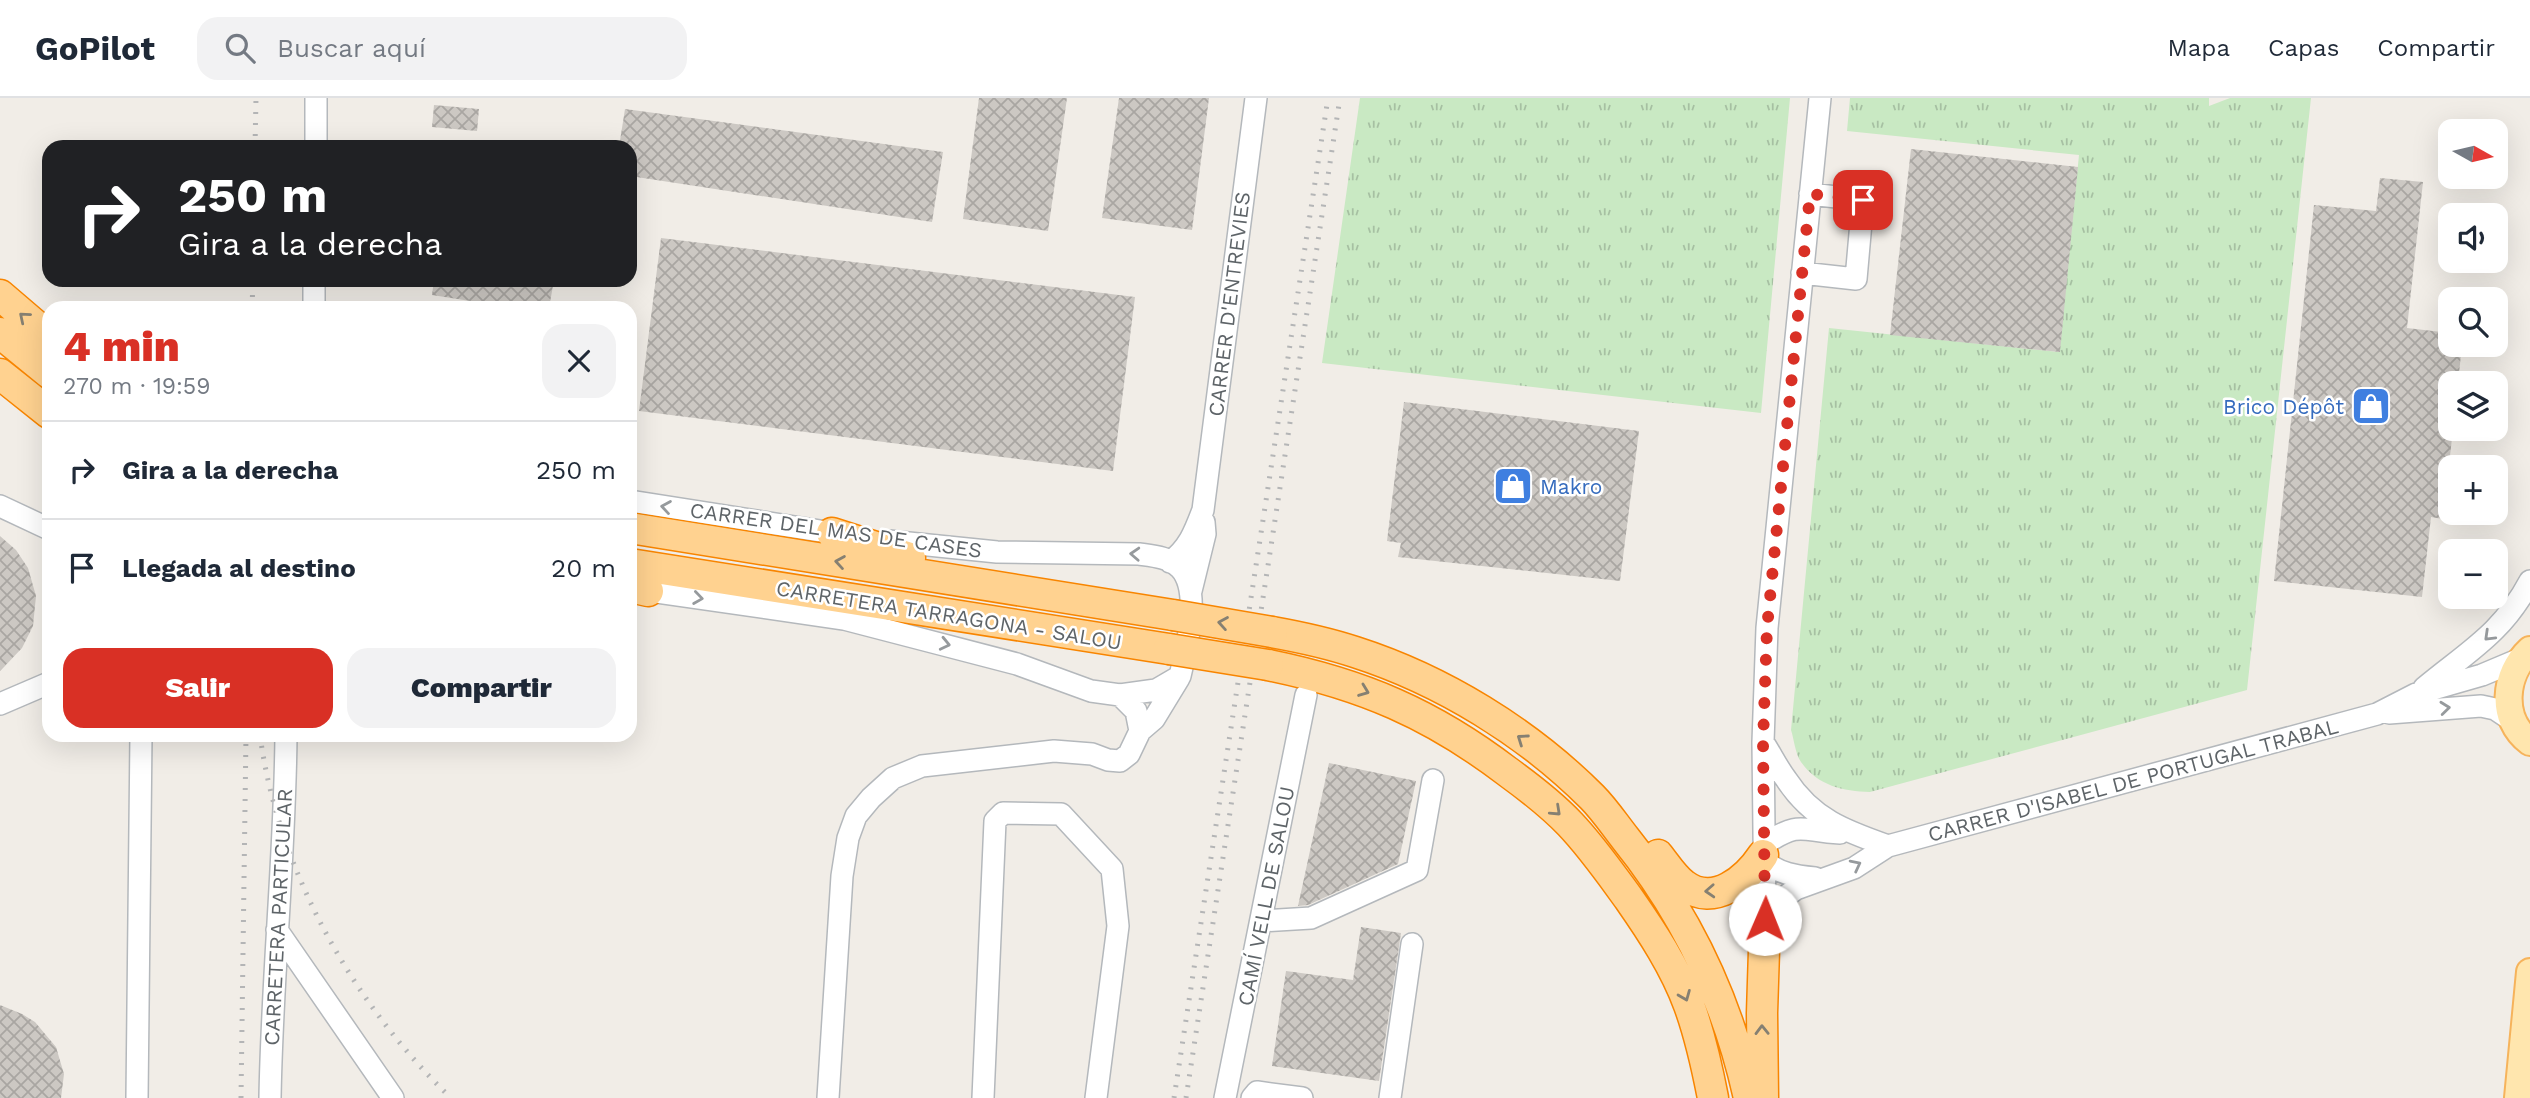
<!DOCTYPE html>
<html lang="es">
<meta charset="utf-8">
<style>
body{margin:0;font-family:"Work Sans",sans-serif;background:#f2f2f3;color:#1f2937;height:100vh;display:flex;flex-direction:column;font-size:26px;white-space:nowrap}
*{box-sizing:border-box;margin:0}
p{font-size:23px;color:#747a83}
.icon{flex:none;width:38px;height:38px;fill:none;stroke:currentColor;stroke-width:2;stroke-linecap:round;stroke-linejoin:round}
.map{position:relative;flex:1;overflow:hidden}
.drawer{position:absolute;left:42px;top:203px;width:595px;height:441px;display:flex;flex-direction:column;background:#fff;border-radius:21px;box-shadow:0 7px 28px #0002}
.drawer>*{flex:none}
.hud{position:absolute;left:42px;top:42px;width:595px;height:147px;border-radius:21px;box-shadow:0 7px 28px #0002;background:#202124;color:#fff;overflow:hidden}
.needle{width:46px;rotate:98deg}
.controls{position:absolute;left:2438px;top:21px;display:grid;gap:14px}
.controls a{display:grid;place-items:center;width:70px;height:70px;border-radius:14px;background:#fff;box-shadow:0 7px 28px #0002;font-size:35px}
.pin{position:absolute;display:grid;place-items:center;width:60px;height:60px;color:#fff;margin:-30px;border-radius:14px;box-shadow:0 4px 10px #0006}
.me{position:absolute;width:77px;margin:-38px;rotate:1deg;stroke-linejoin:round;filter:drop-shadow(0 0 5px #0008)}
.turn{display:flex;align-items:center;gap:24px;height:147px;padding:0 21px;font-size:32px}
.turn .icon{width:91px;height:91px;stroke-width:2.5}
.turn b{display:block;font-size:49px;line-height:60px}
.round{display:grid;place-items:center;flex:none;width:74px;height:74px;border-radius:21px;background:#f2f2f3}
.overview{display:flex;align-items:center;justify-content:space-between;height:119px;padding:0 21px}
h1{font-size:42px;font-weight:800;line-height:52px;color:#d93025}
.cta{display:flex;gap:14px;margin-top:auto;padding:14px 21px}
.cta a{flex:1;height:80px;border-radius:21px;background:#d93025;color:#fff;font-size:28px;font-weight:800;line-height:80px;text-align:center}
.cta a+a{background:#f2f2f3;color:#1f2937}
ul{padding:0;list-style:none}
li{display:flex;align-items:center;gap:21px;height:98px;padding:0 21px;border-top:2px solid #e0e1e3}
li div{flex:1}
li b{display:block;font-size:26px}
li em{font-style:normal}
header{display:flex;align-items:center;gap:42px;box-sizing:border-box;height:98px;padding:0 35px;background:#fff;border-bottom:2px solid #e0e1e3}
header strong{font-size:33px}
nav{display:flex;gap:38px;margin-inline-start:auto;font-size:24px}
.search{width:490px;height:63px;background:#f2f2f3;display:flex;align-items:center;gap:18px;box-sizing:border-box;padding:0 24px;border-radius:21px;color:#747a83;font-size:26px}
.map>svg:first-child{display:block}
.grass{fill:url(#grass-tufts)}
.building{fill:url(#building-cross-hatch)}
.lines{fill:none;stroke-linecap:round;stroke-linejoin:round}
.minor-casing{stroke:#b4b8bc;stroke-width:24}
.major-casing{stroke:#f6b35b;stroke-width:30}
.highway-casing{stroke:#f88500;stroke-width:33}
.minor{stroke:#fff;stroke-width:21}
.major{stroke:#ffe6ae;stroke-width:26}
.highway{stroke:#ffd290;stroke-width:30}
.rail{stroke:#b4b5b6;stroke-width:5;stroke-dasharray:2 9;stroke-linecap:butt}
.highway-bridge-casing{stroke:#f88500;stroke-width:33;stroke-linecap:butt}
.highway-bridge{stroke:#ffd290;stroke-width:30}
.oneway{stroke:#868072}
.oneway2{stroke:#969a9d}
.route{stroke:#d93025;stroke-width:12;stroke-dasharray:0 21.6}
.labels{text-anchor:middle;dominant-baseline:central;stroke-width:5;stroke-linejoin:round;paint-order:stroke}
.street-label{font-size:21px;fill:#5e6468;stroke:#fff}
.shop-label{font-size:21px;fill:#366cbe;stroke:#fff;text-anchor:end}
</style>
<header>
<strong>GoPilot</strong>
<div class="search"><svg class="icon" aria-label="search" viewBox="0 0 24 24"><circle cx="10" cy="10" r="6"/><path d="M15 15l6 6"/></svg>Buscar aquí</div>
<nav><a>Mapa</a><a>Capas</a><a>Compartir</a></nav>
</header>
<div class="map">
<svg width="2530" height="1000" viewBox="0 0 2530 1000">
<defs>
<pattern id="grass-tufts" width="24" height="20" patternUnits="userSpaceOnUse" patternTransform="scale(1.75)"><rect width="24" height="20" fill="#c9e9c3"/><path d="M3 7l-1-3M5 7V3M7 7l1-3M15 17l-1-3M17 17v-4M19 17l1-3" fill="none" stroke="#a6c0a2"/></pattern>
<pattern id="building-cross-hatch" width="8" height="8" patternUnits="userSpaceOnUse" patternTransform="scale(1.75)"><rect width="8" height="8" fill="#ccc8c3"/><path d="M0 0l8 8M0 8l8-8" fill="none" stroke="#a9a6a2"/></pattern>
</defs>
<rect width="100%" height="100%" fill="#f1ede7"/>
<path class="grass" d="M 1360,0 L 1790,0 L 1761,315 L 1322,265 Z
M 1850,0 L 2209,0 L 2209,8 L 2230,0 L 2311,0 L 2247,592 L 1870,694 C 1843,693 1818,688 1801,664 C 1795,655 1794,641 1791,632 L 1829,230 L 2059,254 L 2079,57 L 1847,33 Z"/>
<path class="building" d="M 979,0 L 1067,0 L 1048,133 L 963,121 Z
M 1119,0 L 1209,0 L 1192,132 L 1102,120 Z
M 434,7 L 479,11 L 477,33 L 432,29 Z
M 625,11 L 943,54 L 932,124 L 630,78 L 630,49 L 619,49 Z
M 1911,51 L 2078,69 L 2060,254 L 1890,237 Z
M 2380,80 L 2423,84 L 2407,230 L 2450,235 L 2450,247 L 2462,247 L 2458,285 L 2450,285 L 2450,331 L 2453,331 L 2443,421 L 2431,419 L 2422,499 L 2274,483 L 2314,107 L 2376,113 Z
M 661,140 L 1135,199 L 1113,373 L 639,313 Z
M 434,182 L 554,182 L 549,210 L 515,210 L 432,197 Z
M 1404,304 L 1639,333 L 1620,483 L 1398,459 L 1401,445 L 1387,443 Z
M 0,438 L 16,452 L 28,470 L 36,498 L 33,528 L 22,550 L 0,573 Z
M 1329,665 L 1416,683 L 1398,766 L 1308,807 L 1298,808 Z
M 1361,829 L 1401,835 L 1379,983 L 1272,968 L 1286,873 L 1353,882 Z
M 0,907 L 22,916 L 35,924 L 56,949 L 64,976 L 61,1000 L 0,1000 Z"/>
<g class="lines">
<g class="minor-casing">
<path id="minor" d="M 316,49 L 316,0
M 1802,175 L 1856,181 L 1863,102 L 1810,96
M 314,210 L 314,182
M 630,403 L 846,437
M 0,408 L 49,431
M 1170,464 C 1189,450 1195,433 1203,412 L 1256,0
M 636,491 L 844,521 L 1017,566 L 1091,593 L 1120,597 L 1156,592 L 1180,578 C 1186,551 1202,493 1180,470 C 1169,459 1154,458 1139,456 L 997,454 L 889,443
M 1191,493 L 1205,436 L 1204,424
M 2424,590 C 2467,554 2502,536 2530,483
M 1120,597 L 1136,613 L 1140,633 L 1154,621 L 1179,580
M 0,606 L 49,585
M 2389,615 L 2481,608 L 2495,611 L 2513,623
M 1763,644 C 1771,656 1777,669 1786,681 C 1812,721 1845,733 1888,748
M 1764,746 C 1803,722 1799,733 1840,735
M 1764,763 C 1780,776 1795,778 1815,780
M 1765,821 L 1763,644 L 1767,530 L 1820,0
M 1765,821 L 1779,803 L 1796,791 L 1854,770 L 1888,748 L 2377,616 L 2416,596 L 2482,577 L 2520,561
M 1261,823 L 1311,820 L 1417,772 L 1433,682
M 277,832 L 393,1000
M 137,1000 L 141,637
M 270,1000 C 272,879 285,758 286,637
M 828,1000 L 842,778 L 848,740 L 856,718 L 871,700 L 893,680 L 922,668 L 1054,653 L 1092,656 L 1108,662 L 1120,663 L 1129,656 L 1140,633
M 983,1000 L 995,723 L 1003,715 L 1061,716 L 1112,771 L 1118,828 L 1096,1000
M 1225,1000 L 1306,597
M 1252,1000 L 1257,994 L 1302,1000
M 1390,1000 L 1412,846"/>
</g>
<g class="major-casing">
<path id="major" d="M 2530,552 C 2504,576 2499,621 2530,644
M 2518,1000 L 2530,874"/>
</g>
<g class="highway-casing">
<path id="highway" d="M 0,197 L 49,239
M 0,235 L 49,275
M 0,276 L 49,315
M 630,430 L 1173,517
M 832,435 L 910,460
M 630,466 L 1169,551
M 630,489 L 648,493
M 1272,534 C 1300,539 1328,545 1355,554 C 1442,582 1527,634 1592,699 C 1604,711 1614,726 1625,740 C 1687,817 1728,904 1749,1000
M 1268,567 C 1362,586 1432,616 1508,674 C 1530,690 1551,706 1570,726 C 1592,749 1610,775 1629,801 C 1652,834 1675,869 1689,907 C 1700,937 1707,969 1713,1000
M 1658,757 C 1666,767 1674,780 1684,787 C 1714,810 1747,781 1763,757
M 1763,1000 L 1762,915 L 1765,821"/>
</g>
<use href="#minor" class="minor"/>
<use href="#major" class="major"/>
<use href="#highway" class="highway"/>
<path class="rail" d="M 255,49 L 256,0
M 252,210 L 253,182
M 260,637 C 278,773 353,906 451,1000
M 241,1000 L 246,637
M 1174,1000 L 1328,0
M 1186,1000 L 1340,0"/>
<g class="highway-bridge-casing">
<path id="highway-bridge" d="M 1173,517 L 1272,534
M 1169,551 L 1268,567"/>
</g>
<use href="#highway-bridge" class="highway-bridge"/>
</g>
<defs><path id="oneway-chevron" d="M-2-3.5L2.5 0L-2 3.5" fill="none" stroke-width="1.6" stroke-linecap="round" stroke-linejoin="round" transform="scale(1.75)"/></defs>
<g class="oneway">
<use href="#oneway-chevron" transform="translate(24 219) rotate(-140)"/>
<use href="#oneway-chevron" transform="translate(840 464) rotate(-171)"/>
<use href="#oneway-chevron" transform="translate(1223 525) rotate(-170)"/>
<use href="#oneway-chevron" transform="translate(1364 593) rotate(21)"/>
<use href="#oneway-chevron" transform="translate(1522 641) rotate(-145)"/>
<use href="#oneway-chevron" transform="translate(1556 713) rotate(43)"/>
<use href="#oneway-chevron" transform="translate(1710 793) rotate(177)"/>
<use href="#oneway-chevron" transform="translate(1685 898) rotate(68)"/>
<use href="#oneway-chevron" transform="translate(1762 932) rotate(-91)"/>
</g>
<g class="oneway2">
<use href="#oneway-chevron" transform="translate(666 409) rotate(-171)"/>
<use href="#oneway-chevron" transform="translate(1135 456) rotate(-177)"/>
<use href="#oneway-chevron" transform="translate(698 500) rotate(8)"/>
<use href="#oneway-chevron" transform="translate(2489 538) rotate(136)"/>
<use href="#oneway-chevron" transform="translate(945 546) rotate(13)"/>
<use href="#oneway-chevron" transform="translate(2445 610) rotate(-6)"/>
<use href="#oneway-chevron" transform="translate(1856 767) rotate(-27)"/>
</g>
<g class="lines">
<path class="route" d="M 1765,821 L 1763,644 L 1767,530 L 1810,96 L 1863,102"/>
</g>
<defs>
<g id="shop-square" transform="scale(2.0125)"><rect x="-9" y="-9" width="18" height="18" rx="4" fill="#3f7fe0" stroke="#fff"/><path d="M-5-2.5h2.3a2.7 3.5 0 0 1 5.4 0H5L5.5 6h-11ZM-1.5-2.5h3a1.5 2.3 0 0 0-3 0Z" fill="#fff"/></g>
</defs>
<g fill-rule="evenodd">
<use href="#shop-square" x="2371" y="308"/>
<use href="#shop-square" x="1513" y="388"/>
</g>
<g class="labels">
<g class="street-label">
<text transform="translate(1229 206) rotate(-83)">CARRER D'ENTREVIES</text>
<text transform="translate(836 432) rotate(8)">CARRER DEL MAS DE CASES</text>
<text transform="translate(949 517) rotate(9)">CARRETERA TARRAGONA - SALOU</text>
<text transform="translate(2133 682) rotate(-15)">CARRER D'ISABEL DE PORTUGAL TRABAL</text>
<text transform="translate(1266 798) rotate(-79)">CAMÍ VELL DE SALOU</text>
<text transform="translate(278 819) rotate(-87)">CARRETERA PARTICULAR</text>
</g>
<g class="shop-label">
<text x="2344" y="308">Brico Dépôt</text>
<text x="1540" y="388" text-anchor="start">Makro</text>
</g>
</g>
</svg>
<div class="controls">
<a><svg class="needle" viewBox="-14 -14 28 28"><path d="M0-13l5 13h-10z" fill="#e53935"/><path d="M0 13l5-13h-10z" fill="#747a83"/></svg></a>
<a><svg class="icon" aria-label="sound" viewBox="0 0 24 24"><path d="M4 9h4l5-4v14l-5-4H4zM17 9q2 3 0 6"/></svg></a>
<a><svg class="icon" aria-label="search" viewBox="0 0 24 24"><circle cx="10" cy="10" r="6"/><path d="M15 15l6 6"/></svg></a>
<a><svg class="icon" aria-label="layers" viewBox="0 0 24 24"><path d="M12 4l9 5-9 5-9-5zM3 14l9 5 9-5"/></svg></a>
<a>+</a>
<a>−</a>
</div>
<div class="pin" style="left:1863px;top:102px;background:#d93025"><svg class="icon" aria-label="arrive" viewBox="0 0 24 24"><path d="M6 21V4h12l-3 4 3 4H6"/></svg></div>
<svg class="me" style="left:1765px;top:821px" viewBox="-20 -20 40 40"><circle r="19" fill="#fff"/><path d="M0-13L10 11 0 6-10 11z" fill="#d93025"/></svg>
<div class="hud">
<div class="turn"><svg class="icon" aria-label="right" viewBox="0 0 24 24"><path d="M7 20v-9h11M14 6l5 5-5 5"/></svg><div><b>250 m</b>Gira a la derecha</div></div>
</div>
<section class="drawer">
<div class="overview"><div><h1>4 min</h1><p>270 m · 19:59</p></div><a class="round"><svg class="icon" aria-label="close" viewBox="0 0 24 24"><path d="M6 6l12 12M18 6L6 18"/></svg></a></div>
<ul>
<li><svg class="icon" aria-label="right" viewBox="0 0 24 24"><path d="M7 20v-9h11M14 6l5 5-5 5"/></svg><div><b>Gira a la derecha</b></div><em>250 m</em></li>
<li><svg class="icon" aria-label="arrive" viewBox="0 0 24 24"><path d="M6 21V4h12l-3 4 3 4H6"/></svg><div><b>Llegada al destino</b></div><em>20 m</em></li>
</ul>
<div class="cta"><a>Salir</a><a>Compartir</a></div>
</section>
</div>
